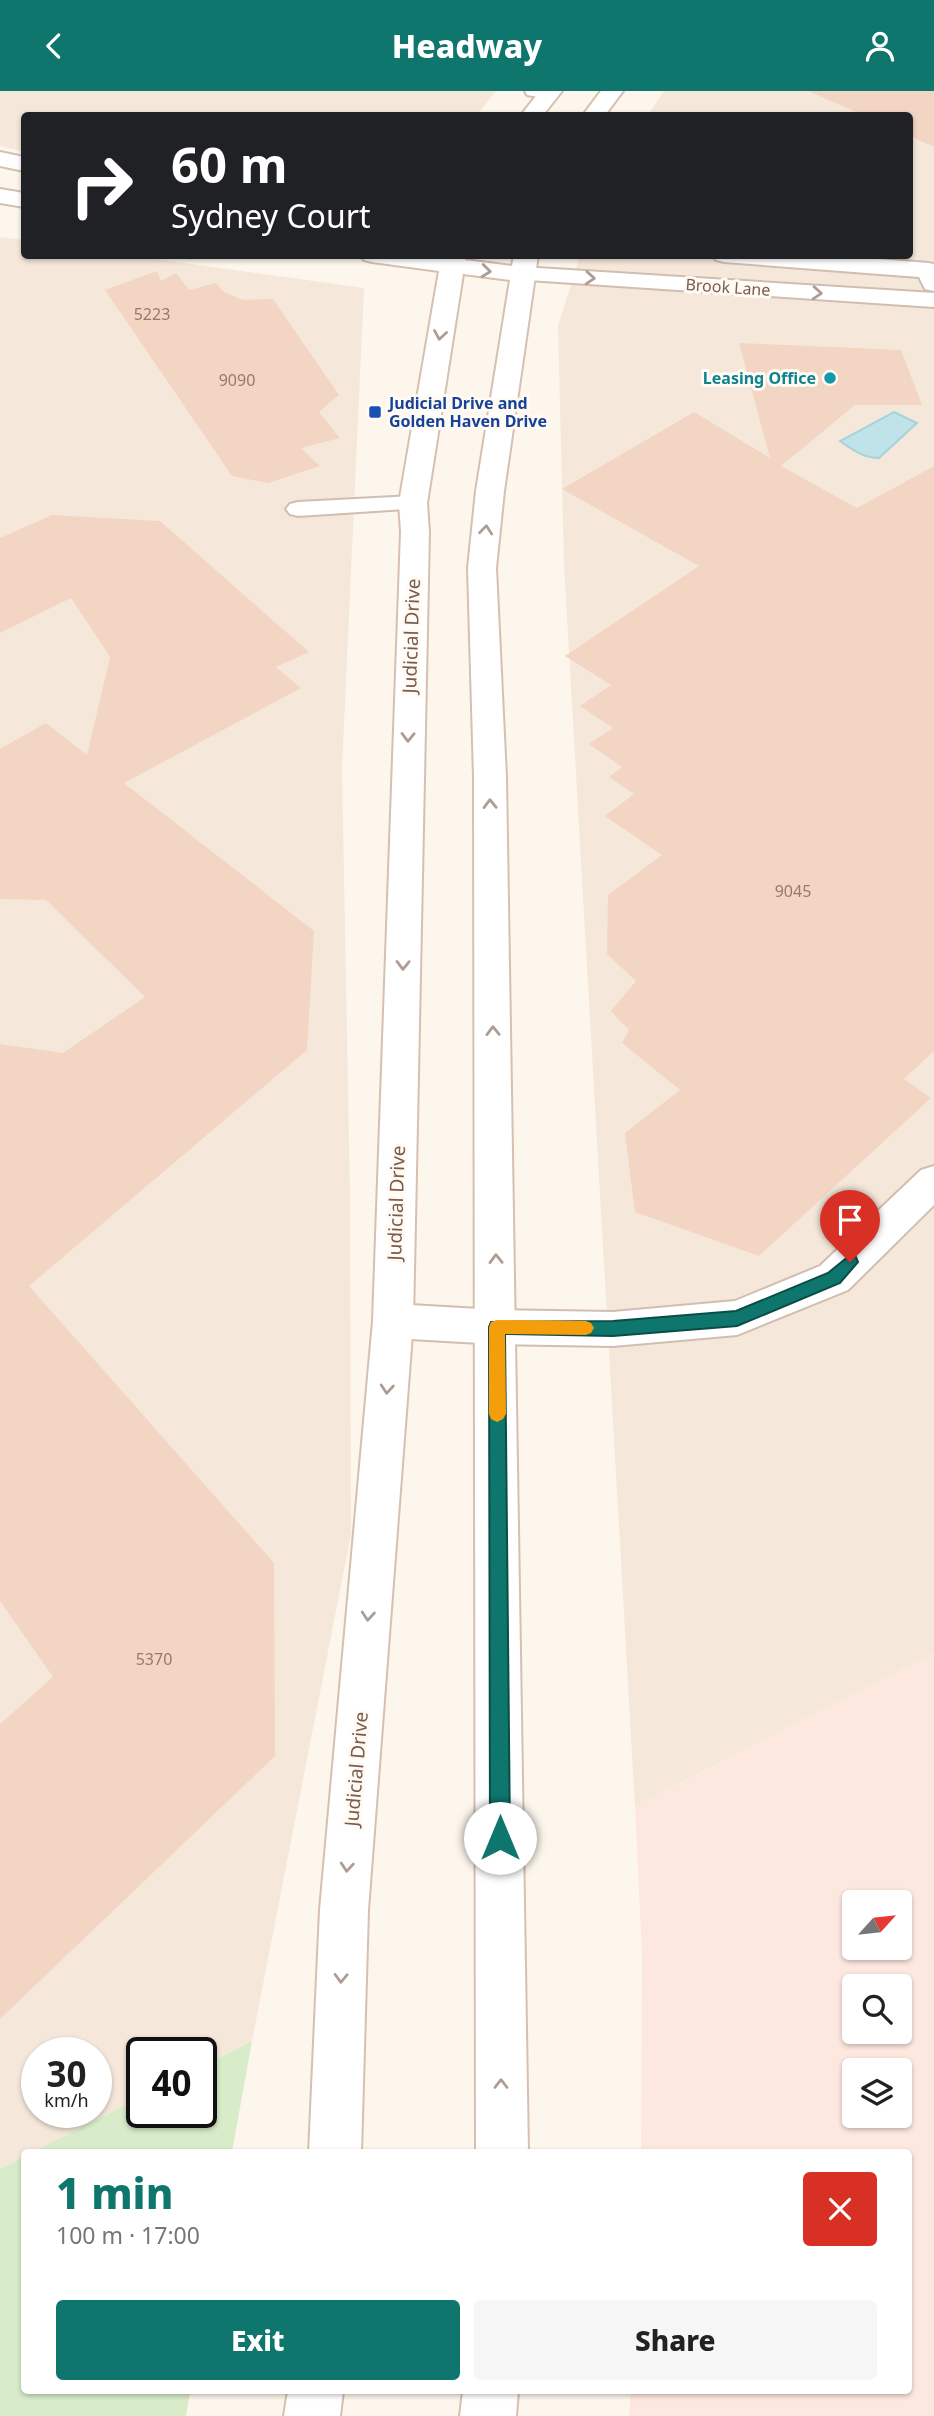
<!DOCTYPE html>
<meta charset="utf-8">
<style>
body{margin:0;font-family:"Noto Sans",sans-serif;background:#f6f6f6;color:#222;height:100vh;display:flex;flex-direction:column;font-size:26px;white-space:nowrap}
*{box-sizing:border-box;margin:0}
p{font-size:23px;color:#767676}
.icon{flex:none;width:38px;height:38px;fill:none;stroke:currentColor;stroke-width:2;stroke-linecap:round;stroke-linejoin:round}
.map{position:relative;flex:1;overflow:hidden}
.sheet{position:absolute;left:21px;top:2058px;width:891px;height:245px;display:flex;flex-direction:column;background:#fff;border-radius:7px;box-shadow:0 2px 5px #0004}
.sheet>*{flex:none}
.top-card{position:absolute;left:21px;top:21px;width:892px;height:147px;border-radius:7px;box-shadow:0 2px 5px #0004;background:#202124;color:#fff;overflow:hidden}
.needle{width:46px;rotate:63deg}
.tools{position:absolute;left:842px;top:1799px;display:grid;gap:14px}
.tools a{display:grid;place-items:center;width:70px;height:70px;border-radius:7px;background:#fff;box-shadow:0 2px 5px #0004;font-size:35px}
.speed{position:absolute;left:21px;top:1946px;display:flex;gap:14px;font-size:35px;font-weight:700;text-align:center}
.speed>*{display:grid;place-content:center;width:91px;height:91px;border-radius:50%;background:#fff;box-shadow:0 2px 5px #0004;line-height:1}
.speed small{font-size:18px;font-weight:400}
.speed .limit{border:4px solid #111;border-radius:10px;background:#fff;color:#111}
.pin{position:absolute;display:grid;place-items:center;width:60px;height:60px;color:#fff;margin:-72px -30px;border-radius:50% 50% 50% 0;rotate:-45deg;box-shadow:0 0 7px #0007}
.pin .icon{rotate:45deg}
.me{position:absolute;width:77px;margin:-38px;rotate:0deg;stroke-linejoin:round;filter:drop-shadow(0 0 5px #0008)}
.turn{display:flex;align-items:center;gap:24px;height:147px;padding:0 35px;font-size:32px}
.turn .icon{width:91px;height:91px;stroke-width:2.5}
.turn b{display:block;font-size:49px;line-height:60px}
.round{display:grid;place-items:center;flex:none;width:74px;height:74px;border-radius:7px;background:#f6f6f6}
.headline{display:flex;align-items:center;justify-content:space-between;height:119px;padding:0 35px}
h1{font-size:42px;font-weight:800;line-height:52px;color:#0f766e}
.action{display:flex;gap:14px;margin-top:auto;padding:14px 35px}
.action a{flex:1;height:80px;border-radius:7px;background:#0f766e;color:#fff;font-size:28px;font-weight:800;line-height:80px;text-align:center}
.action a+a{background:#f6f6f6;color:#222}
header{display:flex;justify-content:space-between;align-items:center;height:91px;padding:0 35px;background:#0f766e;color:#fff;font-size:32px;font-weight:800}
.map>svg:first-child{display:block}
.residential{fill:#f5e8da;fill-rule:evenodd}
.commercial{fill:#fde8e0;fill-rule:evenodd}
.green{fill:#d8ecc9}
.water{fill:#bfe3e8;stroke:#a5d3da;stroke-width:2}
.building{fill:#f3d5c3}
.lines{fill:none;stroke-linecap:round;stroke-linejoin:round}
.lane-casing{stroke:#d1beb0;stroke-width:4}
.street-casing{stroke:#d1beb0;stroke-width:4}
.secondary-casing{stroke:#d6c0b0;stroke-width:4}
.lane{fill:#fff;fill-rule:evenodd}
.street{fill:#fff;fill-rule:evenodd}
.secondary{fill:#fff;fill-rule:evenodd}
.oneway{stroke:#af9d94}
.route{fill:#0f766e;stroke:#0a4d48;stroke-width:2}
.slow{fill:#f59e0b}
.culture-dot{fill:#0f9aa8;stroke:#fffaf3;stroke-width:2.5}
.transit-dot{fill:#1a4fb4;stroke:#fffaf3;stroke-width:2.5}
.labels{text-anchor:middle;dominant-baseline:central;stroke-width:6;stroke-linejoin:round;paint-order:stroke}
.far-street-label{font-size:16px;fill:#7a5c4d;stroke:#fffaf3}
.number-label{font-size:16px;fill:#987a6a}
.far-culture-label{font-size:16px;font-weight:bold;fill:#0d838f;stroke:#fffaf3;text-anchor:end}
.far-transit-label{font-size:16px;font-weight:bold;fill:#164399;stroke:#fffaf3;text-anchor:start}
.street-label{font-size:19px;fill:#7a5c4d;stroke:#fffaf3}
</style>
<header><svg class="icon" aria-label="back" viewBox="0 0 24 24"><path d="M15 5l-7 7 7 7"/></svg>Headway<svg class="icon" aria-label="person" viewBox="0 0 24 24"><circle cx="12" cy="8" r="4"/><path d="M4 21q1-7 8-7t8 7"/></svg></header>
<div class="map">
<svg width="934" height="2325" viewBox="0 0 934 2325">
<rect width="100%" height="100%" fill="#fdf6ec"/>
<path class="residential" d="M 0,0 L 496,0 L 477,24 L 24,24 L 24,61 L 0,55 Z
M 664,0 L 934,0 L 934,1562 L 635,1715 L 564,473 L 558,235 L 580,165 L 910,164 L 910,24 L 648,24 Z
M 0,146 L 24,149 L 24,164 L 133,165 L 364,197 L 342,678 L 350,1105 L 351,1443 L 252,1950 L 201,1976 L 201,1962 L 142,1962 L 142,2006 L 32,2061 L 24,2062 L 24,2066 L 0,2078 ZM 37,1962 L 96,1962 L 96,2021 L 37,2021 Z"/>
<path class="commercial" d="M 934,1562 L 934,2325 L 629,2325 L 631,2300 L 908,2300 L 908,2062 L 641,2061 L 642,1863 L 635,1715 ZM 854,1811 L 900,1811 L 900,1857 L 854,1857 ZM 854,1895 L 900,1895 L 900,1941 L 854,1941 ZM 854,1979 L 900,1979 L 900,2025 L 854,2025 Z"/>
<path class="green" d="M 252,1950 L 232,2061 L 32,2061 L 142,2006 L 142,2021 L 201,2021 L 201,1976 Z
M 24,2066 L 24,2300 L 190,2300 L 186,2325 L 0,2325 L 0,2078 Z"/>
<path class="water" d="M 894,321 L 917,332 L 879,367 C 863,367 853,359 840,350 Z"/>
<path class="building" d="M 808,0 L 934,0 L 934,56 L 910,45 L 910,24 L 863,24 Z
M 157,180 L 161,190 L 176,182 L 189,199 L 216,192 L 224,201 L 243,209 L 273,208 L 339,304 L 319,321 L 340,347 L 301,357 L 320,375 L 268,392 L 232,385 L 105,199 Z
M 739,252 L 901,259 L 922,314 L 855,314 L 781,375 L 857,417 L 934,375 L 934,960 L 904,988 L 931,1007 L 759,1165 L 635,1121 L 625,1042 L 680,999 L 622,952 L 629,939 L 611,920 L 636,890 L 607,863 L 608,804 L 662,764 L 605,725 L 634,703 L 609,686 L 622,676 L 589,653 L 613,637 L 580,615 L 611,594 L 565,565 L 699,475 L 562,398 L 694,321 L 770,367 Z
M 52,424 L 160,430 L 309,561 L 276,576 L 301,597 L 124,692 L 314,840 L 307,959 L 29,1195 L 274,1472 L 275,1665 L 0,1928 L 0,1633 L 53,1586 L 0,1510 L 0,953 L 63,962 L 145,906 L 46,809 L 0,808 L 0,658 L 46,632 L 87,664 L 110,566 L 71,507 L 0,542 L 0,447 Z"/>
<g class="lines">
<g class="lane-casing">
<path id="lane" d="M 525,0 L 558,0 L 559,2 L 550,8 L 527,4 Z
M 413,405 L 421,407 L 425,412 L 421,417 L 298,425 L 290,423 L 286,418 L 290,413 L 298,411 Z"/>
</g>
<g class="street-casing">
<path id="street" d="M 712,164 L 829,164 L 928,172 L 934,173 L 934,200 L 925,198 L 919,186 L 724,171 L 716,169 Z
M 522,176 L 934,202 L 934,216 L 513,188 L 510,183 L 513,178 Z
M 934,1075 L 934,1114 L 848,1199 L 737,1244 L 613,1255 L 497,1253 L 393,1247 L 379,1242 L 373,1230 L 379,1218 L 393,1213 L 497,1219 L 613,1221 L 735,1210 L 820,1175 L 921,1079 Z"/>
</g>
<g class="secondary-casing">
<path id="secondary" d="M 540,0 L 562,0 L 543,24 L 521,24 Z
M 601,0 L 623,0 L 605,24 L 583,24 Z
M 0,61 L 24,66 L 24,80 L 0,75 Z
M 0,98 L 24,102 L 24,116 L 0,112 Z
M 360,164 L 466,164 L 465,169 L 512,175 L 514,164 L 538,164 L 504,400 L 496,477 L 506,686 L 528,2062 L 476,2062 L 474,686 L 468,477 L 476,400 L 510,189 L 463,183 L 427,412 L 429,441 L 413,1230 L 368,1819 L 361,2062 L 309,2062 L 320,1819 L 373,1230 L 401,441 L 399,412 L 439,180 L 372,171 L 364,169 Z
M 288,2300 L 343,2300 L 340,2325 L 284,2325 Z
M 463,2300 L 518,2300 L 516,2325 L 460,2325 Z"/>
</g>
<use href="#lane" class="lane"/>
<use href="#street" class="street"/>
<use href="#secondary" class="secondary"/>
</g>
<defs><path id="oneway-chevron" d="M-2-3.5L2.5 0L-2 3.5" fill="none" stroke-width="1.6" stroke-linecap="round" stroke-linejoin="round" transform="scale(1.75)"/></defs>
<g class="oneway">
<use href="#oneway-chevron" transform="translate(486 180) rotate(6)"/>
<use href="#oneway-chevron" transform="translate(590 187) rotate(4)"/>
<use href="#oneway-chevron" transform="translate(817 202) rotate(4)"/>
<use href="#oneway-chevron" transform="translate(440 244) rotate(99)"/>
<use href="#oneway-chevron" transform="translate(486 439) rotate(-84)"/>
<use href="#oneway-chevron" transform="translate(408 646) rotate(91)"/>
<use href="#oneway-chevron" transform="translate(490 713) rotate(-91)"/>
<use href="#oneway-chevron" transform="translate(403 874) rotate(91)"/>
<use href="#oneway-chevron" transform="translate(493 940) rotate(-91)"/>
<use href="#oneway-chevron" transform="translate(496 1168) rotate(-91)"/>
<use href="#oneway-chevron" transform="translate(387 1298) rotate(95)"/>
<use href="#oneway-chevron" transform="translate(368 1525) rotate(95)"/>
<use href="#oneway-chevron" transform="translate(347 1776) rotate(95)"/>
<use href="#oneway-chevron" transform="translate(341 1887) rotate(92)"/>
<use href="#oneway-chevron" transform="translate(501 1993) rotate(-90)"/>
</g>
<path class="route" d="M 850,1164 L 856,1166 L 858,1171 L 840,1192 L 737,1235 L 613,1245 L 505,1243 L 510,1747 L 507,1754 L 500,1757 L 493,1754 L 490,1747 L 489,1236 L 491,1231 L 613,1230 L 736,1220 L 828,1182 Z"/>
<path class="slow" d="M 497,1229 L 586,1230 L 591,1232 L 594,1237 L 591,1242 L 586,1244 L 505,1243 L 506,1323 L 503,1328 L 497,1331 L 491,1328 L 489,1323 L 489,1236 L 491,1231 Z"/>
<circle class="culture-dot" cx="830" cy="287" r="7"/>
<rect class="transit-dot" x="368" y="314" width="14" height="14" rx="3.5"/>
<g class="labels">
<g class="far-street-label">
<text transform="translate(728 196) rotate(4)">Brook Lane</text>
</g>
<g class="number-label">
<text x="152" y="223">5223</text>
<text x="237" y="289">9090</text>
<text x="793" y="800">9045</text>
<text x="154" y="1568">5370</text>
</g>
<g class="far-culture-label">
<text x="816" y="287">Leasing Office</text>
</g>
<g class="far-transit-label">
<text x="389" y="312">Judicial Drive and<tspan x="389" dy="18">Golden Haven Drive</tspan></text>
</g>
<g class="street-label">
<text transform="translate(411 545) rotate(-88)">Judicial Drive</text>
<text transform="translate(396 1112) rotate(-88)">Judicial Drive</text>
<text transform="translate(356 1678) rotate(-85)">Judicial Drive</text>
</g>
</g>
</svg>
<div class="tools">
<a><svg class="needle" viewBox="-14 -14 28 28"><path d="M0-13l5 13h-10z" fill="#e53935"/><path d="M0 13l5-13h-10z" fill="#767676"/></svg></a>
<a><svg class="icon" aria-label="search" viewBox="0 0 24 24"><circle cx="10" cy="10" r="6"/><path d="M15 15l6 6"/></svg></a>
<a><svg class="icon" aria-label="layers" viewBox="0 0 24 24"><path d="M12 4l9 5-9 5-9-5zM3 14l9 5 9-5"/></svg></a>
</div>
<div class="speed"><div>30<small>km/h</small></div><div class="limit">40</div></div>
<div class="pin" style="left:850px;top:1171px;background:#d93025"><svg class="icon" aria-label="arrive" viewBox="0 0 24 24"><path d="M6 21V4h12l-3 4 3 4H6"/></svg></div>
<svg class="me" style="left:500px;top:1747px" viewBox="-20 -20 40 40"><circle r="19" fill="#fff"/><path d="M0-13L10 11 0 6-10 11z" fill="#0f766e"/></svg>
<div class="top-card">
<div class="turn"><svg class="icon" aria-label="right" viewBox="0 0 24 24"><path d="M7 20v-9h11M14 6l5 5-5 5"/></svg><div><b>60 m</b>Sydney Court</div></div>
</div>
<section class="sheet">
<div class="headline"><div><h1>1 min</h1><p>100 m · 17:00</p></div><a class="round" style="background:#d93025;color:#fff"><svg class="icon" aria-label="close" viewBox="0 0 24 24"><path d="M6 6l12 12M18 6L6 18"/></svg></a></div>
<div class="action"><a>Exit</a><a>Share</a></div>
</section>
</div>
